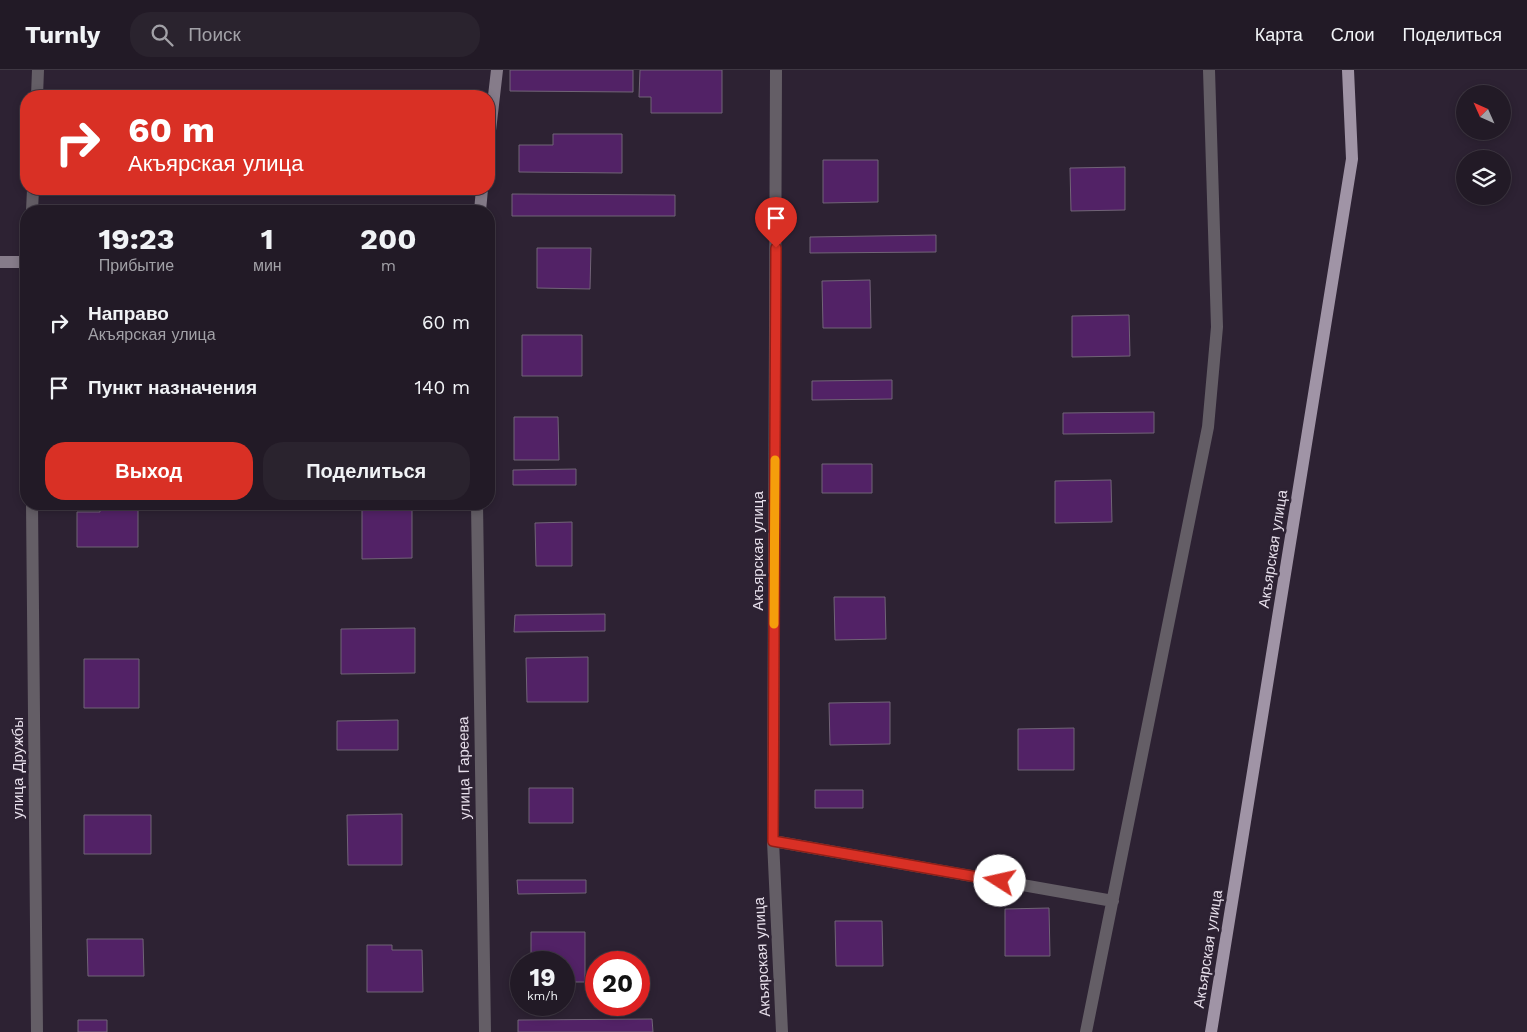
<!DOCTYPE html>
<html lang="ru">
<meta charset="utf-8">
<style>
body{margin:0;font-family:"Work Sans",sans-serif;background:#2a232e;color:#f1f3f6;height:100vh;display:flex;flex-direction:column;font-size:19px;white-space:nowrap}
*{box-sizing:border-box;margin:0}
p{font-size:16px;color:#a2a1a7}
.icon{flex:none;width:28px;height:28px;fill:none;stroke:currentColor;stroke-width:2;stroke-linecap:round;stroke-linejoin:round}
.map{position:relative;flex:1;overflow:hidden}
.details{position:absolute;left:20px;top:135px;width:475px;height:305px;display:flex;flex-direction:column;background:#221a26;border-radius:20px;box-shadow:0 2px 8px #0003,0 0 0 1px #3f3843}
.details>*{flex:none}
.hud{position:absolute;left:20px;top:20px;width:475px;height:105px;border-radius:20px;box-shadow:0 2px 8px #0003,0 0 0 1px #3f3843;background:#d93025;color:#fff;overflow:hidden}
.needle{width:32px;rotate:315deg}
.tools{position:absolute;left:1456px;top:15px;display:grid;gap:10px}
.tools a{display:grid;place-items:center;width:55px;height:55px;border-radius:50%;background:#221a26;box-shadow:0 2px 8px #0003,0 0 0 1px #3f3843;font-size:25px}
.speed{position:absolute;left:510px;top:881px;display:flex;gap:10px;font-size:25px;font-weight:700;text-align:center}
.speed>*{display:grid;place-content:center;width:65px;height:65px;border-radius:50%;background:#221a26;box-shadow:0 2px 8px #0003,0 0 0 1px #3f3843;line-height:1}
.speed small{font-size:12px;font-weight:400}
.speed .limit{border:8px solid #d22;background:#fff;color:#111}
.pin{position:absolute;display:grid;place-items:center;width:42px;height:42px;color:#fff;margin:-51px -21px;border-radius:50% 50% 50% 0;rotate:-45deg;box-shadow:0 0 5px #0007}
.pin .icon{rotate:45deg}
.me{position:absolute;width:55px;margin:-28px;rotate:280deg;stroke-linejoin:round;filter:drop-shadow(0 0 4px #0008)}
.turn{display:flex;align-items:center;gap:18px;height:105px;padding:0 25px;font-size:22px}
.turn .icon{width:65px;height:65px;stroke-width:2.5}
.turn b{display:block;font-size:35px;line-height:42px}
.eta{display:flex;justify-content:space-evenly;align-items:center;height:85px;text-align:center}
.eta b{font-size:30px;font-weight:700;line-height:35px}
.action{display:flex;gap:10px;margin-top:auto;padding:10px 25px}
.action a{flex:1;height:58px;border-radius:20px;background:#d93025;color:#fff;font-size:20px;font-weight:700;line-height:58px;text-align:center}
.action a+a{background:#2a232e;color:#f1f3f6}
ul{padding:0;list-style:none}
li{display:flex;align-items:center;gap:15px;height:65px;padding:0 25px}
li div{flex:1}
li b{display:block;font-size:19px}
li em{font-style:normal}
header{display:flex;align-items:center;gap:30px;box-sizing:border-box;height:70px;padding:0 25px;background:#221a26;border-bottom:1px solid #3f3843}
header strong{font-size:24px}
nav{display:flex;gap:28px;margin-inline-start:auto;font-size:18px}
.search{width:350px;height:45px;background:#2a232e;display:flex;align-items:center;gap:12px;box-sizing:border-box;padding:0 18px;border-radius:20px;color:#a2a1a7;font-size:19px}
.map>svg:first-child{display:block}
.building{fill:#522266;stroke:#716477}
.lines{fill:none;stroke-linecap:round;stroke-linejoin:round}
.lane{stroke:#645e66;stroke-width:12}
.street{stroke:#645e66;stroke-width:12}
.secondary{stroke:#867c8a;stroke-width:12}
.primary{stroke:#a094a6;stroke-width:12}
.route-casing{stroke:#8d1f18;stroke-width:12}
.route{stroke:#d93025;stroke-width:9}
.slow{stroke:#f59e0b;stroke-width:9}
.labels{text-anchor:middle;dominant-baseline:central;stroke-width:5;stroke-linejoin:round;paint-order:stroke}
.street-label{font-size:15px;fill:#e7dfeb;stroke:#2d2233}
</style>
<header>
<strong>Turnly</strong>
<div class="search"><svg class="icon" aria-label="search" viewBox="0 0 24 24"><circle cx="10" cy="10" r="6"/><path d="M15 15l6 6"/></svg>Поиск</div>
<nav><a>Карта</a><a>Слои</a><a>Поделиться</a></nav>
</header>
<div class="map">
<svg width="1527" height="962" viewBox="0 0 1527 962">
<rect width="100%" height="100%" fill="#2d2233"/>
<path class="building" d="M 510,0 L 633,0 L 633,22 L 510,21 Z
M 640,0 L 722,0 L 722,43 L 651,43 L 651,27 L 639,27 Z
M 553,64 L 622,64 L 622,103 L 519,102 L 519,75 L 553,75 Z
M 823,90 L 878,90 L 878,132 L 823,133 Z
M 1125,97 L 1125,140 L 1071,141 L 1070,98 Z
M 512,124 L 675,125 L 675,146 L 512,146 Z
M 936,165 L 936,182 L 810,183 L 810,167 Z
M 537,178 L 591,178 L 590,219 L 537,218 Z
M 870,210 L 871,258 L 823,258 L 822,211 Z
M 1129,245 L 1130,286 L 1072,287 L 1072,246 Z
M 522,265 L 582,265 L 582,306 L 522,306 Z
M 892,310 L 892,329 L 812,330 L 812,311 Z
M 1154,342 L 1154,363 L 1063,364 L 1063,343 Z
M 514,347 L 558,347 L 559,390 L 514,390 Z
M 822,394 L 872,394 L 872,423 L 822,423 Z
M 576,399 L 576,415 L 513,415 L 513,400 Z
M 1111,410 L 1112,452 L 1055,453 L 1055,411 Z
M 100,434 L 138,434 L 138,477 L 77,477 L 77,442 L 100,442 Z
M 362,438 L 412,438 L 412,488 L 362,489 Z
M 572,452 L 572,496 L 536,496 L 535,453 Z
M 834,527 L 885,527 L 886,569 L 835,570 Z
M 605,544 L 605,561 L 514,562 L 515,545 Z
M 415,558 L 415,603 L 341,604 L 341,559 Z
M 588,587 L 588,632 L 527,632 L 526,588 Z
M 84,589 L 139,589 L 139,638 L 84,638 Z
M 890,632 L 890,674 L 830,675 L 829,633 Z
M 398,650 L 398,680 L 337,680 L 337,651 Z
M 1074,658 L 1074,700 L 1018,700 L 1018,659 Z
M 529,718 L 573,718 L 573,753 L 529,753 Z
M 815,720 L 863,720 L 863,738 L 815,738 Z
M 402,744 L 402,795 L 348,795 L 347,745 Z
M 84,745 L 151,745 L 151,784 L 84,784 Z
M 517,810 L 586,810 L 586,823 L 518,824 Z
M 1049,838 L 1050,886 L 1005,886 L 1005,839 Z
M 835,851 L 882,851 L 883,896 L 836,896 Z
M 531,862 L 585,862 L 585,912 L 564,912 L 564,892 L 531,892 Z
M 87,869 L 143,869 L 144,906 L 88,906 Z
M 367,875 L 392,875 L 392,880 L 422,880 L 423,922 L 367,922 Z
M 652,949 L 653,962 L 518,962 L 518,950 Z
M 78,950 L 107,950 L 107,962 L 78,962 Z"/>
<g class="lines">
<path class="lane" d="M 773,771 L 1113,831
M 1086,962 L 1208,357 L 1217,257 L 1209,0"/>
<path class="street" d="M 776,0 L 773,771 L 782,962
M 37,26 L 38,0
M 32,141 L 33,119
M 32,434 L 37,962
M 477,434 L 485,962"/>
<path class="secondary" d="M 489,69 L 497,0
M 480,141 L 482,119
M 0,192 L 26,192"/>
<path class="primary" d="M 1211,962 L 1352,89 L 1348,0"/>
</g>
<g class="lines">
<g class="route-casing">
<path id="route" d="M 776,178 L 773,771 L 1000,811"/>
</g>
<use href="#route" class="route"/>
<path class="slow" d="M 774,554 L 775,390"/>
</g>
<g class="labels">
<g class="street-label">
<text transform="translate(1273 479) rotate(-81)">Акъярская улица</text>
<text transform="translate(758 481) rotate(-90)">Акъярская улица</text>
<text transform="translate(18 698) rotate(-90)">улица Дружбы</text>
<text transform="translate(464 698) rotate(-91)">улица Гареева</text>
<text transform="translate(1208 879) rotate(-81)">Акъярская улица</text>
<text transform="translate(762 887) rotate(-93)">Акъярская улица</text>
</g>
</g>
</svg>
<div class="tools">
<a><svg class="needle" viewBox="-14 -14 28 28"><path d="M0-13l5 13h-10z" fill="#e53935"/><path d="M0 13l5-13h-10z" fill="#a2a1a7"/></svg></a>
<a><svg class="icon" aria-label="layers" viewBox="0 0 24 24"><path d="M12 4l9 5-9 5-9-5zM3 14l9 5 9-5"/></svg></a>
</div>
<div class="speed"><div>19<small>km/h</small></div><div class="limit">20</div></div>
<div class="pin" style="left:776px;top:178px;background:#d93025"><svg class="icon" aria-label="arrive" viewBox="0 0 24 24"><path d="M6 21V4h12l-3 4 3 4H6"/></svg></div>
<svg class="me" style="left:1000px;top:811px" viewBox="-20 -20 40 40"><circle r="19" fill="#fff"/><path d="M0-13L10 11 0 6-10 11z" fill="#d93025"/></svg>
<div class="hud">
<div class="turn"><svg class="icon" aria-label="right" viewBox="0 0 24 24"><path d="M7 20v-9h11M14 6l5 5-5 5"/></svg><div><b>60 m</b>Акъярская улица</div></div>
</div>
<section class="details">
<div class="eta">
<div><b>19:23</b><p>Прибытие</p></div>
<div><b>1</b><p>мин</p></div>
<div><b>200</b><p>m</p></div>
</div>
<ul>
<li><svg class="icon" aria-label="right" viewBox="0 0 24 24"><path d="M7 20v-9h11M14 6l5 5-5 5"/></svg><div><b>Направо</b><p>Акъярская улица</p></div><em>60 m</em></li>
<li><svg class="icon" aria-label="arrive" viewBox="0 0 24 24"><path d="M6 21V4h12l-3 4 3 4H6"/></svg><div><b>Пункт назначения</b></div><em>140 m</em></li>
</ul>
<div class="action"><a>Выход</a><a>Поделиться</a></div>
</section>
</div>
